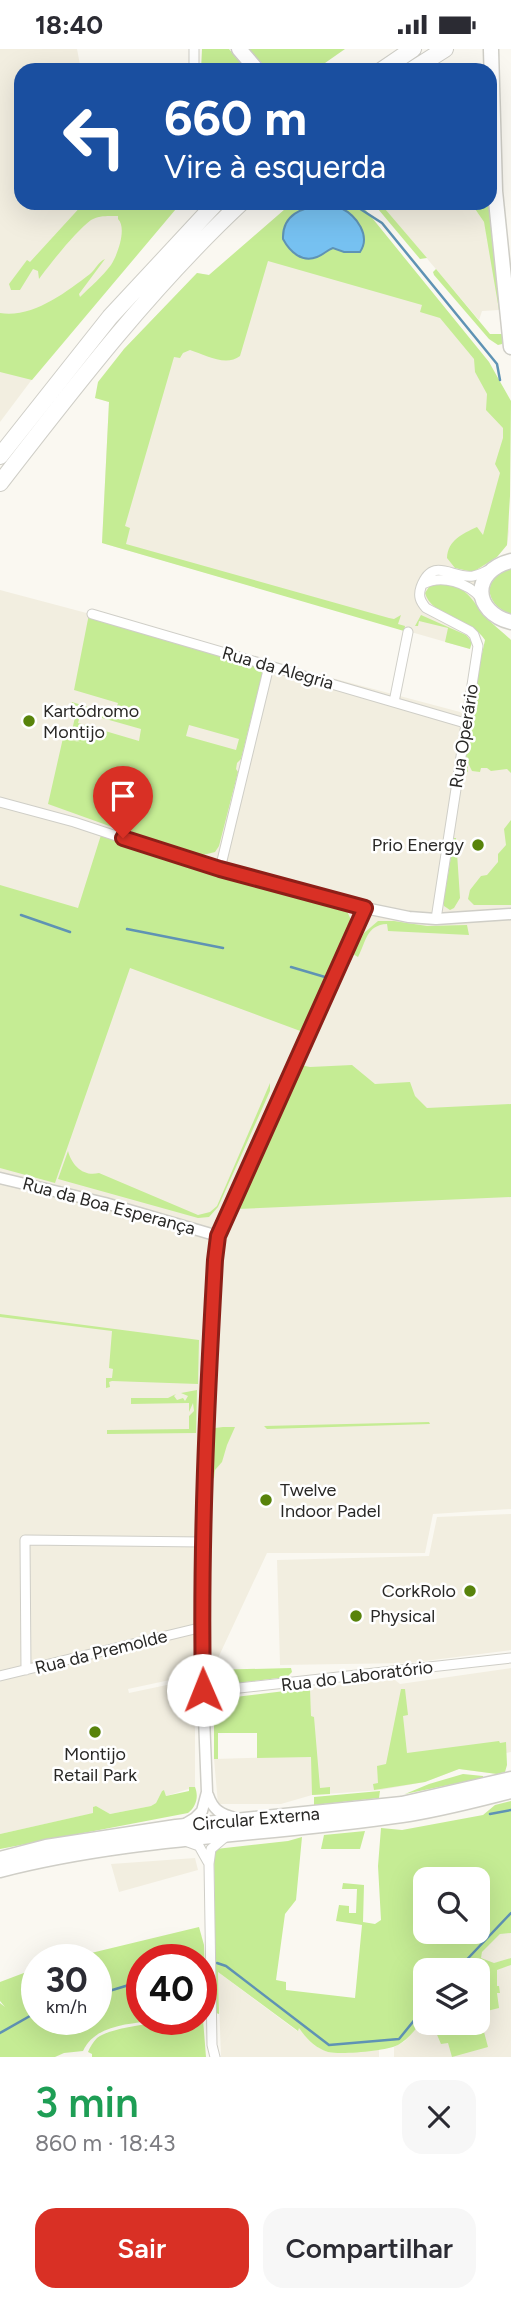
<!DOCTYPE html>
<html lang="pt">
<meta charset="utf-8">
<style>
body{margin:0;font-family:Figtree,sans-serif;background:#f7f7f7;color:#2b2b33;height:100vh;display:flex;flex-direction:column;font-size:26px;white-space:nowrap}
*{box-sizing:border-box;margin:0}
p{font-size:23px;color:#7c7c81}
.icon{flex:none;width:38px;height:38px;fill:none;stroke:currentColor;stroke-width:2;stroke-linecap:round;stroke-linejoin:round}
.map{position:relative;height:2008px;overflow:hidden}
.sheet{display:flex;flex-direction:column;background:#fff;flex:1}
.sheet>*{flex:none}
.hud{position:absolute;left:14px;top:14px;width:483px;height:147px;border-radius:21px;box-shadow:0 7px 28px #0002;background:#1a4fa0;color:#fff;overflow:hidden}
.controls{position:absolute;left:413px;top:1818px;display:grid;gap:14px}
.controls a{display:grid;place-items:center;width:77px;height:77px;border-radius:14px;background:#fff;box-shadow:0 7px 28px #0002;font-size:35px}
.speed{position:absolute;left:21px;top:1895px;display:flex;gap:14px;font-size:35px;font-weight:700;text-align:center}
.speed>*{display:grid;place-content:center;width:91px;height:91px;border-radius:50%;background:#fff;box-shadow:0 7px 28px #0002;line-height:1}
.speed small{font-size:18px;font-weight:400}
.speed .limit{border:10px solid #d22;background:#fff;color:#111}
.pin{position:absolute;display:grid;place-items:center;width:60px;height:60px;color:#fff;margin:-72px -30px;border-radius:50% 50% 50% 0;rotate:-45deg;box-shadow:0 0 7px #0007}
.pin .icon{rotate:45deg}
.me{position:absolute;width:77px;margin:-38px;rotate:359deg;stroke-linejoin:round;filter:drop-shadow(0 0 5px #0008)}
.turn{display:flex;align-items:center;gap:24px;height:147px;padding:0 35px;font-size:32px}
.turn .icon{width:91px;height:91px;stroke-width:2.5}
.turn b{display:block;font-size:49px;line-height:60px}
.round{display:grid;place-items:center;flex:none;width:74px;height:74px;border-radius:21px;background:#f7f7f7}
.overview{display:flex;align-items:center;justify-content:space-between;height:119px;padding:0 35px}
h1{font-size:42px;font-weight:600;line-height:52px;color:#1e9e55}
.button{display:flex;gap:14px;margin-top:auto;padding:14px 35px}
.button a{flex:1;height:80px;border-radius:21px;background:#d93025;color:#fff;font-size:28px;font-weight:600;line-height:80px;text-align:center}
.button a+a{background:#f7f7f7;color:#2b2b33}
.status{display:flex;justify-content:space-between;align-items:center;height:49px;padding:0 35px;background:#fff;direction:ltr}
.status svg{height:19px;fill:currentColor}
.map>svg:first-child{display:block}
.built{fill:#f2eee0}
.green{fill:#c5ec94;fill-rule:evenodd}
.water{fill:#76c1f1;stroke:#5f93b4;stroke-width:2}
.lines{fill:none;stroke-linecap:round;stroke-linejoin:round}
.stream{stroke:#5f93b4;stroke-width:2.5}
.minor-casing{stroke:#cfcec7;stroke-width:11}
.tertiary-casing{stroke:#cfcec7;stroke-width:13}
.primary-casing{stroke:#cfcec7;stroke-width:17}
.motorway-casing{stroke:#cfcec7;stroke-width:18}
.minor{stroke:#fff;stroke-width:9}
.tertiary{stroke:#fff;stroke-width:10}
.primary{stroke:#fff;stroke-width:14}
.motorway{stroke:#fff;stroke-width:16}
.route-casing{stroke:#8d1f18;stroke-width:18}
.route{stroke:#d93025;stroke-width:12}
.poi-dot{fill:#58830b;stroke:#fff;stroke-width:2.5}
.labels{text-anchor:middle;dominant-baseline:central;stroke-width:5;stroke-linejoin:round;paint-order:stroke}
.street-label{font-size:18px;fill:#292826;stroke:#fff}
.poi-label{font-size:18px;fill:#292826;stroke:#fff;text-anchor:start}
</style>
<div class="status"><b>18:40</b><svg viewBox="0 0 49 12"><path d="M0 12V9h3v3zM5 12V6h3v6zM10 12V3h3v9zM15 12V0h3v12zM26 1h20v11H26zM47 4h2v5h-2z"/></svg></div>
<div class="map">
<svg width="511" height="2008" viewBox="0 0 511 2008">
<rect width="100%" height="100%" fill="#faf8f1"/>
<path class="built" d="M 0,0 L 77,0 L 81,21 L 21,21 L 21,154 L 176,154 L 33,329 L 0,373 Z
M 292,154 L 359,154 L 489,313 L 506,383 L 509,483 L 507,496 L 497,508 L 482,521 L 476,538 L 470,600 L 102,494 L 109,353 L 95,349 L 124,300 L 197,224 L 209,226 Z
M 380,154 L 471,154 L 484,173 L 491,200 L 499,261 L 482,262 L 479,271 Z
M 0,541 L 460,663 L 479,677 L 511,673 L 511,1460 L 433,1465 L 425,1504 L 267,1504 L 212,1622 L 128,1640 L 129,1644 L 195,1630 L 195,1738 L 166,1747 L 164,1741 L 162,1742 L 156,1754 L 151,1757 L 110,1765 L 96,1757 L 93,1758 L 94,1764 L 0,1785 Z
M 511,1465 L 511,1601 L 409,1614 L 280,1616 L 277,1511 L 429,1507 L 437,1468 Z
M 511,1619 L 511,1703 L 506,1704 L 505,1723 L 497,1725 L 459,1720 L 425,1733 L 381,1741 L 312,1746 L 281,1755 L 218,1755 L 214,1710 L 311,1707 L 310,1639 L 395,1631 L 400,1635 Z
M 195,1809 L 198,1821 L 119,1843 L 111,1815 Z
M 511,1874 L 511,2008 L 394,2008 L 394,1998 L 405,1992 L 425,1969 L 425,1974 L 478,1974 L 478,1922 L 482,1903 Z
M 218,1923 L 297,1982 L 299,1978 L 314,1996 L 323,2001 L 331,2004 L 379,2001 L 379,2008 L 221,2008 Z"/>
<path class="green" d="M 202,0 L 229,0 L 246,21 L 201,21 Z
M 246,0 L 345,0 L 315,21 L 264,21 Z
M 84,154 L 181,154 L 32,331 L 0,323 L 0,264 C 33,269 65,244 90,225 C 96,220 98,213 105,210 L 79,245 L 80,248 C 90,238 103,227 111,216 C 118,205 127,179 118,170 L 118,167 C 109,167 99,166 91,171 C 76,182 50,215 39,230 L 38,222 L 33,220 L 20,241 L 11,241 L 9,235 L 27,211 L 30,213 Z
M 292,154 L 360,154 L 489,313 L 511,352 L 510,447 L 507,496 L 497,508 L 473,523 L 455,519 L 447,509 C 448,491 462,485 477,478 L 483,486 L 500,424 L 495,415 L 503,389 L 503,379 L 486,361 L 487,345 L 475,323 L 474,310 L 440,269 L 420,263 L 422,256 L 268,212 L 240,307 C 226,318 205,306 190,301 L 183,304 L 180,309 L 174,308 L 125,477 L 130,479 L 126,495 L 389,569 L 394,570 L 401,566 L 398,575 L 405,577 L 404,582 L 102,494 L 109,353 L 95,349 L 98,333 L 124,300 L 197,224 L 209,226 Z
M 373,154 L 380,154 L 427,209 L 420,210 Z
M 471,154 L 487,154 L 489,157 L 504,261 L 499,261 L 484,173 Z
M 436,220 L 490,285 L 504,285 L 502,295 L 498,296 L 489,290 L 434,226 L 433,223 Z
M 511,518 L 511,566 C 483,553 482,530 511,518 Z
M 435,535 C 467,536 467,545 485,567 C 493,576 503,583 511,591 L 511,724 L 507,720 L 491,722 L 487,719 L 481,719 L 480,723 L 472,722 L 468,714 L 468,723 L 464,720 L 473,645 L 485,591 C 471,569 431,567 425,544 L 429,538 Z
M 89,565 L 258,616 L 263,622 L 241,710 L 237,714 L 236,720 L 238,723 L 219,797 L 215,803 L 203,806 L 135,785 L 130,781 L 126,783 L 48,755 L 63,689 L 83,694 L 70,690 L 76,664 L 70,662 L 72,653 L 114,666 L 118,654 L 74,641 ZM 81,663 L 141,680 L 139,692 L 78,674 ZM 189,676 L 239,690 L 236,701 L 186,687 Z
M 421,566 L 466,586 L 472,593 L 470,600 L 445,593 L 448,579 L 419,572 L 418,577 L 415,577 Z
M 511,771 L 511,856 L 474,856 L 468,850 L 470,841 L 481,827 L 487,826 L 498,813 L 498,805 L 506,796 L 504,780 Z
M 101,786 L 347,862 L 352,873 L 303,983 L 130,919 L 55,1134 L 0,1119 L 0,836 L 78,859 Z
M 454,789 L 456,789 L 460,849 L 454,859 L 450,861 L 444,857 L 443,850 L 445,844 Z
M 378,872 L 394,872 L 427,877 L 467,876 L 469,886 L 388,882 L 387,875 C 366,876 366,893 358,908 L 353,905 L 364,884 Z
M 300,1016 L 310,1018 L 352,1016 L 375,1035 L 410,1033 L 415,1047 L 427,1059 L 511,1055 L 511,1148 L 237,1160 Z
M 270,1034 L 270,1042 L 218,1158 L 209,1168 L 198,1169 L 58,1130 L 68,1102 C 72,1117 84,1128 99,1124 L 198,1166 L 210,1163 L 217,1157 Z
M 0,1265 L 199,1291 L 198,1335 L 112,1332 L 109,1333 L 110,1338 L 106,1339 L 106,1329 L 112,1329 L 113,1320 L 109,1319 L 112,1282 L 0,1268 Z
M 197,1341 L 196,1384 L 107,1385 L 107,1381 L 189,1380 L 189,1367 L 194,1362 L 193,1354 L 189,1363 L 189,1354 L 131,1355 L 131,1349 L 168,1349 L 176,1345 L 174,1347 L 177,1351 L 183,1349 L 185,1352 L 188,1347 L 181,1344 Z
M 429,1373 L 430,1375 L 267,1380 L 264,1377 Z
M 223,1378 L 235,1378 L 227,1396 L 222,1413 L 215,1421 L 214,1429 L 212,1430 L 210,1382 L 215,1379 Z
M 291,1619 L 292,1623 L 287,1628 L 221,1636 L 212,1634 L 209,1621 Z
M 310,1639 L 311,1667 L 314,1668 L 320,1739 L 330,1738 L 330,1745 L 312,1746 L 311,1708 L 257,1709 L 257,1684 L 218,1684 L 218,1710 L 214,1710 L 214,1653 L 219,1650 Z
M 401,1640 L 405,1640 L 408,1666 L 403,1667 L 407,1704 L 499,1692 L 500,1694 L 506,1693 L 507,1716 L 505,1723 L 497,1725 L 459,1720 L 425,1733 L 374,1741 L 373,1735 L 378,1734 L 377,1717 L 386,1715 Z
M 463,1725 L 483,1727 L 484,1733 L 473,1731 L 405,1745 L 429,1735 Z
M 189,1738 L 195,1738 C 199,1748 196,1758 188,1764 L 0,1800 L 0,1785 L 93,1764 L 93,1758 L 96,1757 L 110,1765 L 151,1757 L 156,1754 L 162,1742 L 164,1741 L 166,1747 L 189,1742 Z
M 380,1742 L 379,1749 L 314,1756 L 314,1748 Z
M 511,1752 L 511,1884 L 500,1885 L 482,1903 L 481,1909 L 494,1914 L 511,1909 L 511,1916 L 497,1921 L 497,1937 L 499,1937 L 500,1944 L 497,1944 L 499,1959 L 479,1964 L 488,1998 L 452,2008 L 448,1994 L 441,1995 L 432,1974 L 478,1974 L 478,1922 L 425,1922 L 425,1969 C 417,1978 409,1990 398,1996 C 386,2002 341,2006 328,2003 C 315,1999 306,1989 299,1979 L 298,1982 L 218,1923 L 219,1965 L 216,1964 L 214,1807 L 216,1800 L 288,1792 L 302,1788 L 296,1851 L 285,1865 L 276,1931 L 286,1933 L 286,1941 L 355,1949 L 362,1876 L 336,1872 L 339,1856 L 349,1857 L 349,1864 L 356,1864 L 357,1840 L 342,1840 L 343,1834 L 364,1836 L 363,1873 L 375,1875 L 381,1871 L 378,1817 L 381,1779 L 402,1781 L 483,1766 L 495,1756 ZM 425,1830 L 478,1830 L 478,1883 L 425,1883 Z
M 365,1782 L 360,1800 L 321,1800 L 324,1786 Z
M 199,1878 L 204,1896 L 205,1923 L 201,1926 L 201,1911 L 152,1911 L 149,1909 L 151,1904 L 149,1904 L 148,1910 L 149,1911 L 142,1911 L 142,1970 L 154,1971 C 128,1976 96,1975 83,2002 L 64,2004 L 55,2008 L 0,2008 L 0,1954 L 5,1958 L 0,1952 L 0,1933 L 37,1919 L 37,1970 L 96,1970 L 96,1911 L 62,1911 Z
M 203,1970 L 206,2008 L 92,2008 L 92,2005 L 88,2003 C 90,1998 93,1993 97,1989 C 116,1975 179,1972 203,1970 Z"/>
<path class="water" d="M 324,155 C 329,156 336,156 341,159 C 357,167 371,187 360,203 L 344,203 L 333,199 C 327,201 323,206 317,208 C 302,214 290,203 283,190 C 282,165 302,159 324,155 Z"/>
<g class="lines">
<path class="stream" d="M 275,154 L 280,156 L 296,154
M 351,154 L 382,174 L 497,315 L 500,331
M 21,866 L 70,883
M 127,880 L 223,899
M 291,918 L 325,928
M 490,1765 L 511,1761
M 176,1911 L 203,1911
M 217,1914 L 226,1917 L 329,1996 L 399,1990 L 425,1958
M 456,1922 L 511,1864
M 96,1946 L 142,1932
M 0,1984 L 37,1963"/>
<g class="minor-casing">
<path id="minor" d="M 194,21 L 194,0
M 423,535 C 442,525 468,534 481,549
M 92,565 L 465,674
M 394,653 L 408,583
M 0,753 L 74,773 L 198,814 L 365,859
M 220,820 L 269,617
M 436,870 L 478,597 L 474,586 L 470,582 L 426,559 C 420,552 418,547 421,538 C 433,506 452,530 473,527 C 479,526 484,523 489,521
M 26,1621 L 25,1491 L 203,1493
M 0,1627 L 203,1578
M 203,1643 L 511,1609
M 188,1793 L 199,1797 L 208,1813
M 215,2008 L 212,1996 L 209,1815 L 211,1800 L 224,1789"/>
</g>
<g class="tertiary-casing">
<path id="tertiary" d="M 0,1129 L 105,1154 L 218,1187
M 208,1746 C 213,1761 221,1766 236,1769
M 185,1775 L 195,1769 L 202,1762 L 207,1743 L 203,1643 L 203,1470 L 206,1363 L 218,1187 L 365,859 L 409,868 L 436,870 L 511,865"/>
</g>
<g class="primary-casing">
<path id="primary" d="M 239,0 L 257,21
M 491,1 L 495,142 L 511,298
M 511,512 C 471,522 472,563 511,573
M 0,1810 L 46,1798 L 176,1778 L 402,1755 L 511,1730
M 0,1821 C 132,1787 268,1786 402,1766 C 438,1761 475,1751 511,1742"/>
</g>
<g class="motorway-casing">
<path id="motorway" d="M 382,21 L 413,0
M 412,21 L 445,0
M 0,407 L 110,268 L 216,154
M 0,434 C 75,337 151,238 241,154"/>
</g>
<use href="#minor" class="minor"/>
<use href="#tertiary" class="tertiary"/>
<use href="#primary" class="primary"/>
<use href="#motorway" class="motorway"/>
</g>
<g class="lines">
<g class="route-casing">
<path id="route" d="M 123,789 L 220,820 L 365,859 L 218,1187 L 215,1211 C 207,1354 200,1497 203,1641"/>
</g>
<use href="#route" class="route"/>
</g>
<g class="poi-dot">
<circle cx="29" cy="672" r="7"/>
<circle cx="478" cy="796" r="7"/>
<circle cx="266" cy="1451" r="7"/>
<circle cx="470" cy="1542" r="7"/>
<circle cx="356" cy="1567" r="7"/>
<circle cx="95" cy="1683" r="7"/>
</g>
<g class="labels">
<g class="street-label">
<text transform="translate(278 619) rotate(16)">Rua da Alegria</text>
<text transform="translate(464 687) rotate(-81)">Rua Operário</text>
<text transform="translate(109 1157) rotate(15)">Rua da Boa Esperança</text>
<text transform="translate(101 1603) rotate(-14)">Rua da Premolde</text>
<text transform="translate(357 1627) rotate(-7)">Rua do Laboratório</text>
<text transform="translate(256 1770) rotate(-5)">Circular Externa</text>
</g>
<g class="poi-label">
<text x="43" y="662">Kartódromo<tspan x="43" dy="21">Montijo</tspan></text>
<text x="464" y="796" text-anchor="end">Prio Energy</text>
<text x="280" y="1441">Twelve<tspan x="280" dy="21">Indoor Padel</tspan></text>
<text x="456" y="1542" text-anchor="end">CorkRolo</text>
<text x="370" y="1567">Physical</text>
<text x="95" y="1705" text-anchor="middle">Montijo<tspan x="95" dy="21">Retail Park</tspan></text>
</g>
</g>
</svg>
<div class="controls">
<a><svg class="icon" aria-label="search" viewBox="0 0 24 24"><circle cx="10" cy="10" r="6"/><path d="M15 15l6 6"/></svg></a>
<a><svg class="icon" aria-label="layers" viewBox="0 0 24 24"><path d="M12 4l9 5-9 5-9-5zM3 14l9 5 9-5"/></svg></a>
</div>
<div class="speed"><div>30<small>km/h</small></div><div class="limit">40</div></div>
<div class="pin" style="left:123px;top:789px;background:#d93025"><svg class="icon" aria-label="arrive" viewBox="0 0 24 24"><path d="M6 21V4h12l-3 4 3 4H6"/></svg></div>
<svg class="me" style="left:203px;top:1641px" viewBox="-20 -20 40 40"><circle r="19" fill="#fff"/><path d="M0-13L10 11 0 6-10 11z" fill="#d93025"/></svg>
<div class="hud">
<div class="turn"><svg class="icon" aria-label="left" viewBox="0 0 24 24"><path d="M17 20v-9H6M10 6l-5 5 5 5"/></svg><div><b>660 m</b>Vire à esquerda</div></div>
</div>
</div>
<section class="sheet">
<div class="overview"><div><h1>3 min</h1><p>860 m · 18:43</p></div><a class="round"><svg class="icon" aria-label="close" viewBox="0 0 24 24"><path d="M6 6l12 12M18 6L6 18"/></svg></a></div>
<div class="button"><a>Sair</a><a>Compartilhar</a></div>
</section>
